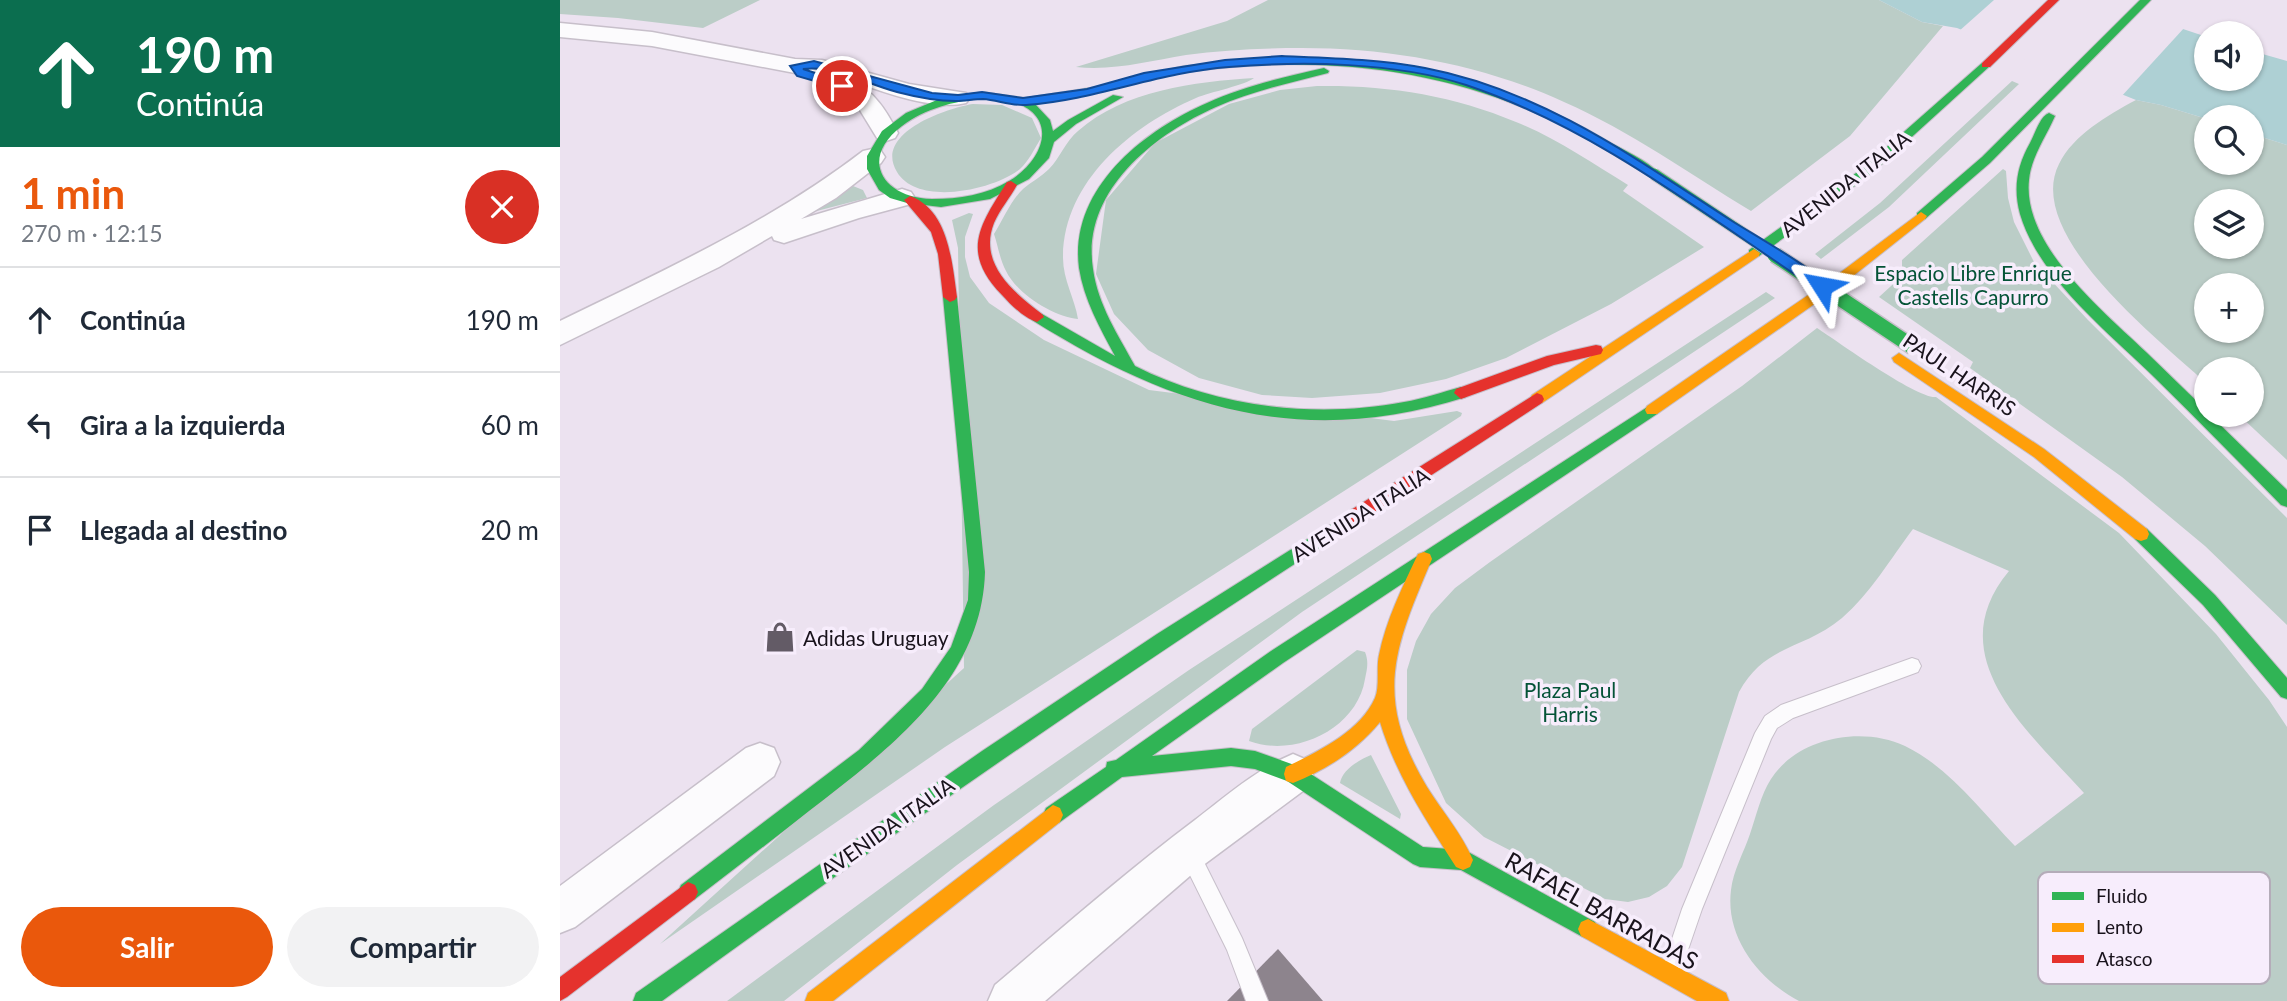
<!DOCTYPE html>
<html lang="es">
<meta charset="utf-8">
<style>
body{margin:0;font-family:Lato,sans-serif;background:#f2f2f3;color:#1f2937;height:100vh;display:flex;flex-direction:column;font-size:26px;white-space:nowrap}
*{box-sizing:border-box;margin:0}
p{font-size:23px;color:#747a83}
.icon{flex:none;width:38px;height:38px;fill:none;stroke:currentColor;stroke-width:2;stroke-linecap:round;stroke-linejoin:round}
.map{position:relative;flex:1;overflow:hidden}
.drawer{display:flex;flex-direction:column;background:#fff;width:560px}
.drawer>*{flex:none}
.guide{background:#0b6e4f;color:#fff;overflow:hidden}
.controls{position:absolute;left:1634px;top:21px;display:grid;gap:14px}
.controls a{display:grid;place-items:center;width:70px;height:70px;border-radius:50%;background:#fff;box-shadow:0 2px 5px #0004;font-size:35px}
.pin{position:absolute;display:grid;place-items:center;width:60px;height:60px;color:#fff;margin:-30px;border:4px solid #fff;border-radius:50%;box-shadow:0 2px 7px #0007}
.me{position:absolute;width:77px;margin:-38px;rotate:304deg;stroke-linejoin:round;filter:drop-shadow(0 0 5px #0008)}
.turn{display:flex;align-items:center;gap:24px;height:147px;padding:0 21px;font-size:32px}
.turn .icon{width:91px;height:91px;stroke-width:2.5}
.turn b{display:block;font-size:49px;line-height:60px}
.round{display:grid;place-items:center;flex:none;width:74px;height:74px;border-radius:37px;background:#f2f2f3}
.overview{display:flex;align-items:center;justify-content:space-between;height:119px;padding:0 21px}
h1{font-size:42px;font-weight:700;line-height:52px;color:#ea580c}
.cta{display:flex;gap:14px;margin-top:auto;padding:14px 21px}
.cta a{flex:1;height:80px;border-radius:42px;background:#ea580c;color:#fff;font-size:28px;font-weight:700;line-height:80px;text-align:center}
.cta a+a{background:#f2f2f3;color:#1f2937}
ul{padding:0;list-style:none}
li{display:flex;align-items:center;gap:21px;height:105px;padding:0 21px;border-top:2px solid #e0e1e3}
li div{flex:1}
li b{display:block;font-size:26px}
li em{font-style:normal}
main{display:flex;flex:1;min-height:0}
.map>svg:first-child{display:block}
.green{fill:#bbcdc7;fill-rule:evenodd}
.water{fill:#aed0d4}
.pier{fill:#ece2f0}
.building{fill:#8d848d}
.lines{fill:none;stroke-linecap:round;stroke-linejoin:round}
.lane-casing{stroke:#c7bfca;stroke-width:2}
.street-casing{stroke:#c7bfca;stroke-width:3}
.fast-casing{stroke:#c7bfca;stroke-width:2}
.slow-casing{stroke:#c7bfca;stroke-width:2}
.jam-casing{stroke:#c7bfca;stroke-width:2}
.lane{fill:#fcfbfd;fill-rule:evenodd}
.street{fill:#fcfbfd;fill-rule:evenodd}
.fast{fill:#30b455;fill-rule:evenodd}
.slow{fill:#ff9f0a;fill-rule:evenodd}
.jam{fill:#e5322d;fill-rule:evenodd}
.fast-bridge-far1-casing{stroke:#c7bfca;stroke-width:13;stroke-linecap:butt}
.fast-bridge-casing{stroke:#c7bfca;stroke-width:18;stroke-linecap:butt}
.fast-bridge-far1{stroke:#30b455;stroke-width:11}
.fast-bridge{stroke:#30b455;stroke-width:15}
.route{fill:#1a73e8;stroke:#114b97;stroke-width:2}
.labels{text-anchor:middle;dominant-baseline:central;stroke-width:7;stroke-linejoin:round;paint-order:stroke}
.street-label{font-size:21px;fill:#19131c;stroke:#f7edfc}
.park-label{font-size:21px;fill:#045337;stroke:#f7edfc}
.poi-label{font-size:21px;fill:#19131c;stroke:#f7edfc;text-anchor:start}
.near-street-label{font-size:24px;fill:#19131c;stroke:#f7edfc}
.key{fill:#f7edfc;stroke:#b4acb9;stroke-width:2}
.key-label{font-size:19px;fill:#19131c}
</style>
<main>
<section class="drawer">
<div class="guide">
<div class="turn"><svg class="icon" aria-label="ahead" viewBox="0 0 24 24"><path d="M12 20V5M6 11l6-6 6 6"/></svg><div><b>190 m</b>Continúa</div></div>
</div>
<div class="overview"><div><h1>1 min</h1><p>270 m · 12:15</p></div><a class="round" style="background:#d93025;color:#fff"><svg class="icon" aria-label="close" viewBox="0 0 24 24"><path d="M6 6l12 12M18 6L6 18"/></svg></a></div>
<ul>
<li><svg class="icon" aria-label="ahead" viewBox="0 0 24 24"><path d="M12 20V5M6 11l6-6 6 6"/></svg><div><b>Continúa</b></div><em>190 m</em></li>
<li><svg class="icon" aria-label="left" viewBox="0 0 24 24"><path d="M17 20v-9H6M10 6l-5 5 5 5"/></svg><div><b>Gira a la izquierda</b></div><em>60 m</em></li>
<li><svg class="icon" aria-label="arrive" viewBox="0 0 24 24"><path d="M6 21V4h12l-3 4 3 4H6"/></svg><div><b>Llegada al destino</b></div><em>20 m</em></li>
</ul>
<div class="cta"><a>Salir</a><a>Compartir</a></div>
</section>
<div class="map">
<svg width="1727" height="1001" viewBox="0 0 1727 1001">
<rect width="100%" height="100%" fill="#ece2f0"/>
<path class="green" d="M 0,0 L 200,0 L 143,28 L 58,18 L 0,14 Z
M 708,0 L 1319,0 L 1362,22 L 1383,26 L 1290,136 L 1191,211 C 1130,174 1070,131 1004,102 C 923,65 832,48 742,48 C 704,48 663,50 626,55 C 589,61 554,71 516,67 L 667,21 Z
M 694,78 C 686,85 650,92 636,98 C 571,126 503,182 503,258 C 503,280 515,299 518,319 C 494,317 457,294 446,271 C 440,260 438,246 434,234 C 443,220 451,200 463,189 C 471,182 481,177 489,169 C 500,158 505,142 518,131 C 565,90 634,82 694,78 Z
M 1452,81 L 1459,84 L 1329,207 L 1261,259 L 1255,254 L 1320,203 Z
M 757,86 C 826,85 892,95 956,122 C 996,138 1032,163 1068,185 L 1063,191 L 1144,247 L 1051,304 L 946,358 L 886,379 L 820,393 L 752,398 L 702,395 L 639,378 L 588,350 L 554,314 L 536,274 L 546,200 L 595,143 L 669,104 L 720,90 Z
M 1576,100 L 1601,105 L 1647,119 L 1647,163 L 1692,163 L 1692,134 L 1727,145 L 1727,460 L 1679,415 L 1692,415 L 1692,369 L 1647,369 L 1647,384 C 1601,341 1463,235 1499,164 C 1513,135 1548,115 1576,100 ZM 1647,201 L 1692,201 L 1692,247 L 1647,247 ZM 1647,285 L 1692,285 L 1692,331 L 1647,331 Z
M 413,104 L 442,105 L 472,118 L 481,138 C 475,148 468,162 460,169 C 434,190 358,207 337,172 C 313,133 387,108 413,104 Z
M 1443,169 L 1446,171 L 1448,198 L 1454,222 L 1474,262 L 1528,320 L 1727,518 L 1727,625 L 1645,546 L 1562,477 L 1410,368 L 1413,362 L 1319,297 L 1342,276 L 1342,260 Z
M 293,186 L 303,190 L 307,198 L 245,214 Z
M 409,213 L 413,214 L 405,237 L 405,257 L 410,277 L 429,303 L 484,340 L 589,390 L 834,421 L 897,411 L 902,413 L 901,416 L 385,747 L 100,944 L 404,668 L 398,248 L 392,220 Z
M 1206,292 L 1215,298 L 742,612 L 397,865 L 224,1001 L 167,1001 L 434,805 L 629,670 Z
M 1257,328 C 1277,341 1357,399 1376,397 L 1559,533 L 1656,634 L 1709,700 L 1727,727 L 1727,1001 L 1239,1001 C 1199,980 1165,938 1171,890 C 1173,871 1184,852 1190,834 C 1196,817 1201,794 1211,779 C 1238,737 1302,726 1345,746 C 1389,767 1422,812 1455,846 L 1524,793 C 1468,731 1378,656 1449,571 L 1353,529 C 1331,558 1310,594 1282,618 C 1244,650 1205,644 1179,692 L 1122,867 L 1107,886 L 1089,897 L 1068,902 L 1045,899 L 924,837 L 886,803 L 847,719 L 847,670 L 856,641 L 871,614 L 895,588 L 930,562 L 1182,386 Z
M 797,650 L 805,652 C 809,662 807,669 805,679 C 797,729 735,758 689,741 L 692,729 Z
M 811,755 L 841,814 L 840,819 L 780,783 C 782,770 799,760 811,755 Z"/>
<path class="water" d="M 1319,0 L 1536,0 L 1647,37 L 1647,79 L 1692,79 L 1692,51 L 1727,61 L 1727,145 L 1692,134 L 1692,117 L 1647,119 L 1601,105 L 1576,100 L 1397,28 L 1362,22 Z"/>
<path class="pier" d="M 1434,0 L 1547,0 L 1625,27 L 1560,98 L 1398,32 Z"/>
<path class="building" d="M 718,949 L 763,1001 L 667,1001 Z"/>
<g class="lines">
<g class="lane-casing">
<path id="lane" d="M 1352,658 L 1358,660 L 1361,666 L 1358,672 L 1233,718 L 1217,728 L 1211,739 L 1142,909 L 1118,979 L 1111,982 L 1104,979 L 1101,972 L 1122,909 L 1195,733 L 1205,716 L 1221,705 Z
M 628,841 L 635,844 L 682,938 L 708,1001 L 686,1001 L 667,950 L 618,851 L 621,844 Z"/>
</g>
<g class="street-casing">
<path id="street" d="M 0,23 L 92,32 L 235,59 L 262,60 L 349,84 L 406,93 L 410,98 L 406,103 C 373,111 321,91 289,80 C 314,90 326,110 338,133 L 335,138 L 326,141 L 317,138 L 298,107 L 286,96 L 266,88 L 262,83 L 266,78 L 279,77 L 262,73 L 235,73 L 92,46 L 0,37 Z
M 312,149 L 321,151 L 325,157 L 321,163 L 276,198 L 241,219 L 342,189 L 351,192 L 355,198 L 351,204 L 299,218 L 224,243 L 214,240 L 212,236 L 159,267 L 0,345 L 0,321 C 104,270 211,222 303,151 Z
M 200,743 L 214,748 L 220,762 L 214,776 L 15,927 L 0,933 L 0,886 L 186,748 Z
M 733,754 L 747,760 L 753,774 L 747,788 L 638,869 L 485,1001 L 428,1001 L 435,985 C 501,929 566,872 635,820 C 665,797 697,769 733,754 Z"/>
</g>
<g class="fast-casing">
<path id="fast" d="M 1580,0 L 1591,0 L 1430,163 L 1365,219 L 1357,219 L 1357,213 L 1422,157 Z
M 713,58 C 831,58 943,80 1046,140 C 1063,150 1087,160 1100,174 L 1098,177 L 1090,177 C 1051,153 1012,127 969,110 C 861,64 742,56 626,72 C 575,79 526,97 475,104 L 490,120 L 493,131 L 508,120 L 553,95 L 563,97 L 516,124 L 494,142 L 489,158 L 469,179 L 430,199 L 381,207 L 347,203 L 330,198 L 319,190 L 307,169 L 307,156 L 322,131 L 346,113 L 377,100 L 422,92 L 465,98 L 536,87 L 624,66 ZM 422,98 C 432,99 444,99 454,102 C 501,118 482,162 449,181 C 426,195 399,199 372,199 C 323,198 298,159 342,126 C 366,108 393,102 422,98 Z
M 1422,63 L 1431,65 L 1311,174 L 1199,256 L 1189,256 L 1189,250 L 1303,168 Z
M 764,68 L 769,71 L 768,73 C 730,83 692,91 656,107 C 593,135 521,192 533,269 C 538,305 558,335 575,366 C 656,407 755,419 844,402 C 863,399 882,392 901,387 L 906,389 L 908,393 L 906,397 C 742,449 614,409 472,320 L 470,317 L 472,314 L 482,314 L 555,356 C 540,328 524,300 519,268 C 509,189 583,131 647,103 C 684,86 724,77 764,68 Z
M 1489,113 L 1495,116 C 1486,137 1471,157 1469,180 C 1462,245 1543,311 1586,352 C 1606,371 1626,391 1647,411 L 1647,415 L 1650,415 L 1727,490 L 1727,507 L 1721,505 C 1679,462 1637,419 1594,377 C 1548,332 1479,278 1460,214 C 1453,188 1457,166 1470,143 C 1475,134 1480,116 1489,113 Z
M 390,292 L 397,297 L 425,572 C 422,681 328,750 249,811 C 211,841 173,870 135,899 L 128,902 L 121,899 L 118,892 L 121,885 L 299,750 L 362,689 L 391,647 L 408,600 L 409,572 L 383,297 Z
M 1092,404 L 1097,406 L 1099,410 L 1097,414 L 723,663 L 592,756 L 671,748 L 695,751 L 740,767 L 863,847 L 903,850 L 910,853 L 1035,922 L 1038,929 L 1035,936 L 1028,939 L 1021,936 L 901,870 L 860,867 L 853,864 L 727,781 L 695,769 L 671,766 L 562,777 L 500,822 L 493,825 L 486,822 L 483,815 L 486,808 L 546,767 L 547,762 L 556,760 L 711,651 Z
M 781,518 L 787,520 L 789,525 L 787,530 C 554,680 326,838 102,1001 L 73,1001 L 76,993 L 422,751 L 597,634 Z
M 1581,527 L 1587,529 L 1655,595 L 1727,678 L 1727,699 L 1721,697 L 1643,605 L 1575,539 L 1573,534 L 1575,529 Z"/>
</g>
<g class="slow-casing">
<path id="slow" d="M 1361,212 L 1367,216 L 1365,219 L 1283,284 L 1097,414 L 1087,414 L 1085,410 L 1087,406 L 1273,278 Z
M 1194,249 L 1200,253 L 1199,256 L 982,403 L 972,403 L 970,399 L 972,395 Z
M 1339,353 L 1484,449 L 1587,529 L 1589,534 L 1587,539 L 1581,541 L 1575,539 L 1474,457 L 1334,362 L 1332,358 Z
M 864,552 L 870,554 L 872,559 C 834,648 813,697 867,787 C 882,811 902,834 913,860 L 910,867 L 903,870 L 896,867 C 866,820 836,775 820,722 C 797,750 766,770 733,783 L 726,781 L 724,774 L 726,767 C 757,752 800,732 815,698 C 820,686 816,668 819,655 C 826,620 843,586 858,554 Z
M 493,805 L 500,808 L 503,815 L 500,822 L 273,1001 L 245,1001 L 248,993 Z
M 1028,919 L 1166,993 L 1169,1001 L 1137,1001 L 1021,936 L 1018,929 L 1021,922 Z"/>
</g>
<g class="jam-casing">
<path id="jam" d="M 1488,0 L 1499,0 L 1430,67 L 1422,67 L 1422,63 Z
M 451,181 L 457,185 C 450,198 440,209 434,223 C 418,263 453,292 482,314 L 484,317 L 477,322 C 464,318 451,305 442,295 C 400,252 420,225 447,182 Z
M 350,196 C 389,210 392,263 397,297 L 395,300 L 390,302 L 383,297 L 378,254 L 371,232 L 344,200 Z
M 1036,345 L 1041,346 L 1043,350 L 1041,354 L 994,365 L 901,399 L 894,393 L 896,389 L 987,356 Z
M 977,393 L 982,395 L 984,399 L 982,403 L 787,530 L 781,532 L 775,530 L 773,525 L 775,520 Z
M 128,882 L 135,885 L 138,892 L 135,899 L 7,997 L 0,1001 L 0,977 Z"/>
</g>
<use href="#lane" class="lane"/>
<use href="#street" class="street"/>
<use href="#fast" class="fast"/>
<use href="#slow" class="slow"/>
<use href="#jam" class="jam"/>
<g class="fast-bridge-far1-casing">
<path id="fast-bridge-far1" d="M 1094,174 L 1217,256"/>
</g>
<g class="fast-bridge-casing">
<path id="fast-bridge" d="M 1215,255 L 1353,347"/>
</g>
<use href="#fast-bridge-far1" class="fast-bridge-far1"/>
<use href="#fast-bridge" class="fast-bridge"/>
</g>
<path class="route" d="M 722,56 C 769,58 818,59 865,68 C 981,90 1075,158 1172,221 C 1194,235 1256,270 1269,286 L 1262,291 L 1258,290 C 1145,215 1035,128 906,85 C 835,62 743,61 669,67 C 600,72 535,100 466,105 C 452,106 437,100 423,99 C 414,99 405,101 396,101 C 376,101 356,97 337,92 C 306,84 275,65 243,69 L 286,83 L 287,86 L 282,89 L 237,76 L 230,66 L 254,61 L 372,93 L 398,95 L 422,92 L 463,98 L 527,89 L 584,73 L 665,60 Z"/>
<defs>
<g id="shop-bare" transform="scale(2.415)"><path d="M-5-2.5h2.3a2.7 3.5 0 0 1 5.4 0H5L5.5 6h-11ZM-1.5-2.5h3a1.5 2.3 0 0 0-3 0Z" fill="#635b66" stroke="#f7edfc" stroke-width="2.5" paint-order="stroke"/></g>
</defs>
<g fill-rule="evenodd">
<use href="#shop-bare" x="220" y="637"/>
</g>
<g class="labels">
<g class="street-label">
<text transform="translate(1285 183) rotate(-38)">AVENIDA ITALIA</text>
<text transform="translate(1400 374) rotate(34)">PAUL HARRIS</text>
<text transform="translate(800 514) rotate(-32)">AVENIDA ITALIA</text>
<text transform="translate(327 827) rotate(-35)">AVENIDA ITALIA</text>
</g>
<g class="park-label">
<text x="1413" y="272">Espacio Libre Enrique<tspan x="1413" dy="24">Castells Capurro</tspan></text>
<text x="1010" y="689">Plaza Paul<tspan x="1010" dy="24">Harris</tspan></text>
</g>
<g class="poi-label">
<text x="243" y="637">Adidas Uruguay</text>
</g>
<g class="near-street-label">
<text transform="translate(1042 910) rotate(29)">RAFAEL BARRADAS</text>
</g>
</g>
<rect x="1478" y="872" width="232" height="112" rx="10" class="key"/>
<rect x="1492" y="892" width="32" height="8" fill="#30b455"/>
<rect x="1492" y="923" width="32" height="9" fill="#ff9f0a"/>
<rect x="1492" y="955" width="32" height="8" fill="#e5322d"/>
<g class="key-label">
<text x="1536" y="903">Fluido</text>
<text x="1536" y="934">Lento</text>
<text x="1536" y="966">Atasco</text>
</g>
</svg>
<div class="controls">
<a><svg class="icon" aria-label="sound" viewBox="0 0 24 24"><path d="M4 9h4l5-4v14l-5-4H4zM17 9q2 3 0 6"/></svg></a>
<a><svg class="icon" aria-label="search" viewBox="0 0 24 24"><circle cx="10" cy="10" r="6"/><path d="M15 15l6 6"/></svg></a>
<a><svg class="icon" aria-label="layers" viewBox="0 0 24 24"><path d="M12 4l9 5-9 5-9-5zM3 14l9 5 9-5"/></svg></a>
<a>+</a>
<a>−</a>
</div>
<div class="pin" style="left:282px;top:86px;background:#d93025"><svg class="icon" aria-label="arrive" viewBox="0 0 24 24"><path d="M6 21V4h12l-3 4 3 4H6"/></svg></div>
<svg class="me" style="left:1262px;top:286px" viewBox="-20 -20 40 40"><path d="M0-17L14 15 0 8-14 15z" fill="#1a73e8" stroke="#fff" stroke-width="4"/></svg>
</div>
</main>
